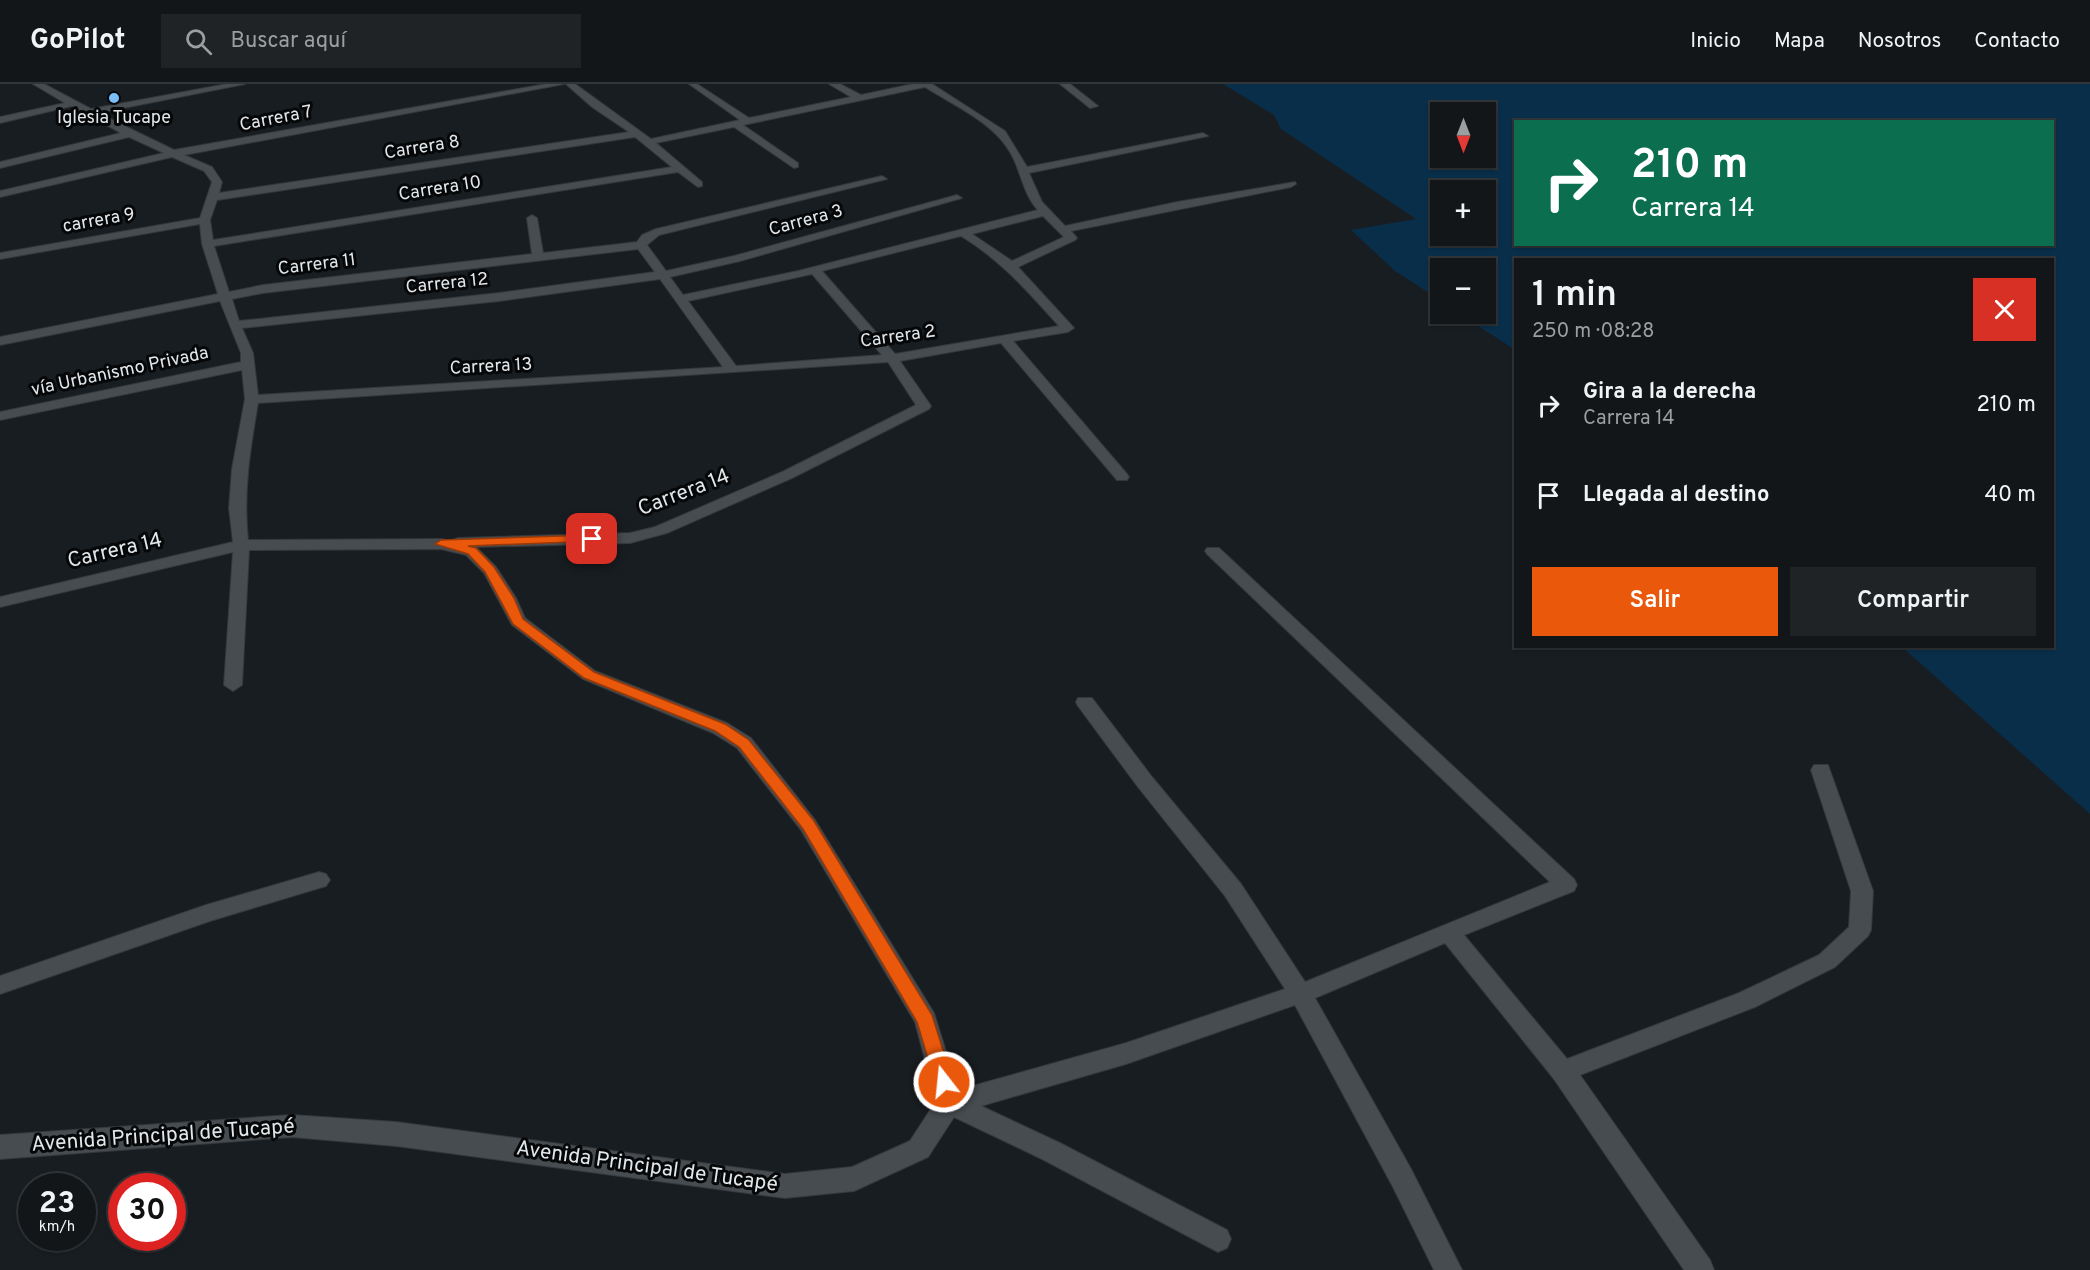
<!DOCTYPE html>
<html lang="es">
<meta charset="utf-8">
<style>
body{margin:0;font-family:Overpass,sans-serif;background:#1f2326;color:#f1f3f6;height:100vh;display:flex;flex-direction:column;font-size:22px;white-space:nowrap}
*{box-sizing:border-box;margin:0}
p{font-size:20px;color:#9c9fa2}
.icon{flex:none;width:33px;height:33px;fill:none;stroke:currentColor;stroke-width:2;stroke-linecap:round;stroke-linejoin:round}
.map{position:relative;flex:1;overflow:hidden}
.side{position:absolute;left:1514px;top:174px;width:540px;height:390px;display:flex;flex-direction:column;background:#121619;border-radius:0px;box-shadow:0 2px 4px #0004,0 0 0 2px #313538}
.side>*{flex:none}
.guide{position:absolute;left:1514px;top:36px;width:540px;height:126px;border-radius:0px;box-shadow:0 2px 4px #0004,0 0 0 2px #313538;background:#0b6e4f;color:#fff;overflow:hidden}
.needle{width:39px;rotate:180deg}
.tools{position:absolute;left:1430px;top:18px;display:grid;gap:12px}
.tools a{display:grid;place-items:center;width:66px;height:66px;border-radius:0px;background:#121619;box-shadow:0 2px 4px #0004,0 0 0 2px #313538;font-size:30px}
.speed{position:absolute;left:18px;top:1089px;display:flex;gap:12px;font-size:30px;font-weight:700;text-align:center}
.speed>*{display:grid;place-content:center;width:78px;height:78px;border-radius:50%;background:#121619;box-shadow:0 2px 4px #0004,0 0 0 2px #313538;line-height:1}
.speed small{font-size:15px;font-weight:400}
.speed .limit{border:9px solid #d22;background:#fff;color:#111}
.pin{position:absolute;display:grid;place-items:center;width:51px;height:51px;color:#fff;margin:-26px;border-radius:12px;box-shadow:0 3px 9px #0006}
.me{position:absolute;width:66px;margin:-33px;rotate:344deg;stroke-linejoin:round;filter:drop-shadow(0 0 4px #0008)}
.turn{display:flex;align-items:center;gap:21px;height:126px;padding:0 18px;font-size:27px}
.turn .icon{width:78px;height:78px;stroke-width:2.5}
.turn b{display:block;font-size:42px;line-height:51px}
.round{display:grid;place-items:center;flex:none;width:63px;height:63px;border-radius:0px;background:#1f2326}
.headline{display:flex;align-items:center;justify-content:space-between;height:102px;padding:0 18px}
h1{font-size:36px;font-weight:600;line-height:45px}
.action{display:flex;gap:12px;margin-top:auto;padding:12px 18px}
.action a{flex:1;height:69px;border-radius:0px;background:#ea580c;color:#fff;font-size:24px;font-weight:600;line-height:69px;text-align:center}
.action a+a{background:#1f2326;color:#f1f3f6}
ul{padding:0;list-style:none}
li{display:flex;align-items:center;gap:18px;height:90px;padding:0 18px}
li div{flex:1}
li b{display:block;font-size:22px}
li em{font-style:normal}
header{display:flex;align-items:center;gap:36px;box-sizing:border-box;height:84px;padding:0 30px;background:#121619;border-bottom:2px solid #313538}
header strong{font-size:28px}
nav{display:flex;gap:33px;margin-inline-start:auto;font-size:21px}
.search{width:420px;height:54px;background:#1f2326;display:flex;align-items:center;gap:15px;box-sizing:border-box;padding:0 21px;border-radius:0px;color:#9c9fa2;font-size:22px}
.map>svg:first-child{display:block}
.green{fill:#092e4a;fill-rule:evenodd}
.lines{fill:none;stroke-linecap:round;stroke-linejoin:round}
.street-casing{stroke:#35383b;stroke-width:2}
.street{fill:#474c50;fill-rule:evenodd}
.route{fill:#ea580c;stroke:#983908;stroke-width:1.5}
.poi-dot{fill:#7abef8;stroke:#050708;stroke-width:2}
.labels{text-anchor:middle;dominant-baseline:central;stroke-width:6;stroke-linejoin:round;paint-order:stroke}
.far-poi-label{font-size:18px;fill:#e4e7ea;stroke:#050708}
.far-street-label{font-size:18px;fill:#e4e7ea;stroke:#050708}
.street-label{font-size:21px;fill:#e4e7ea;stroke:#050708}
</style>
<header>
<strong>GoPilot</strong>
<div class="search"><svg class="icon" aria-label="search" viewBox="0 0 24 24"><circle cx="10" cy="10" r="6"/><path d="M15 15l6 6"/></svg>Buscar aquí</div>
<nav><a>Inicio</a><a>Mapa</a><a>Nosotros</a><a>Contacto</a></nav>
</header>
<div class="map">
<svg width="2090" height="1186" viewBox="0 0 2090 1186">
<rect width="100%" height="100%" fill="#181d21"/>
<path class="green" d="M 1223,0 L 2090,0 L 2090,730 L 1902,563 L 2052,562 L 2052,176 L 1515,176 L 1515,266 L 1460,230 L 1485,230 L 1485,184 L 1440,184 L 1440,216 L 1395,187 L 1351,146 L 1416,135 L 1281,45 L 1274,31 ZM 1440,28 L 1485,28 L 1485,74 L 1440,74 ZM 1515,38 L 2052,38 L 2052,160 L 1515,160 ZM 1485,106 L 1485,152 L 1440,152 L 1440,106 Z"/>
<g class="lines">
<g class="street-casing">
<path id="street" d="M 33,0 L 44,0 L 91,25 L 227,0 L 245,0 L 98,29 L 174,66 L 546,0 L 564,0 L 184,71 L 212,83 L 222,98 L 219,109 L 629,48 L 592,23 L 566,0 L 575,0 L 651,55 L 740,36 L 689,0 L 697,0 L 749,34 L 851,13 L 829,0 L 840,0 L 861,11 L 913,0 L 932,0 L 1005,47 L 1027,83 L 1203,49 L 1208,52 L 1029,89 L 1042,118 L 1065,142 L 1177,118 L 1295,98 L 1296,100 L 1291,103 L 1071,147 L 1077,154 L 1075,156 L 1018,183 L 1074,244 L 1068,248 L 1013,257 L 1127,390 L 1129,393 L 1127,396 L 1117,396 L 1001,259 L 900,277 L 931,322 L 929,325 L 792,394 L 667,449 L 630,459 L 476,463 L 496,483 L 516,514 L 525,534 L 595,587 L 727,639 L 751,654 L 815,736 L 934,929 L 958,1006 L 1126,959 L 1285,905 L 1225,812 L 1138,703 L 1078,622 L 1076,618 L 1078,614 L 1092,614 L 1152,693 L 1241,800 L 1305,898 L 1550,798 L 1207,470 L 1205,467 L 1207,464 L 1219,464 L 1574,795 L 1577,801 L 1574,807 L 1464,851 L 1567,975 L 1739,909 L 1819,871 L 1849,843 L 1851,807 L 1811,686 L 1814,681 L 1828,681 L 1873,807 L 1871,846 L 1868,852 L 1835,883 L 1755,923 L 1580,991 L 1710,1176 L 1714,1186 L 1684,1186 L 1554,995 L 1445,859 L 1315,914 L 1411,1085 L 1462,1186 L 1434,1186 L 1393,1103 L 1295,921 L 1126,980 L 981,1022 L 1060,1059 L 1227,1146 L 1231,1155 L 1227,1164 L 1218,1168 L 1042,1075 L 954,1033 L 928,1073 L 854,1107 L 785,1114 L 396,1062 L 292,1053 L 0,1075 L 0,1051 L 292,1031 L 396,1038 L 785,1090 L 852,1083 L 910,1057 L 936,1017 L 915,938 L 801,746 L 737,664 L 713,649 L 583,595 L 512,541 L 484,489 L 466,471 L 441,465 L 249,466 L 242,601 L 233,607 L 224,601 L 233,468 L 0,523 L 0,513 L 233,458 L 229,424 L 232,385 L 245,315 L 242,286 L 0,336 L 0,328 L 241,278 L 241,269 L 220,217 L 0,261 L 0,253 L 218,210 L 202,160 L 200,140 L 0,175 L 0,169 L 200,134 L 212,98 L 204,87 L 172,73 L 0,113 L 0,107 L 164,69 L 129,53 L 0,84 L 0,78 L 121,49 L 72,22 L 0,39 L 0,33 L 65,19 ZM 925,3 C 953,21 993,38 1010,68 C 1021,86 1023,111 1038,126 L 798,187 L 683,211 L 670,193 L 740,177 L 962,114 L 957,111 L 734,172 L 666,187 L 647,161 L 659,151 L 887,95 L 882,92 L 656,145 L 642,151 L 637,158 L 543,169 L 537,134 L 532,131 L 527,134 L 532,170 L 263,201 L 229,208 L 214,162 L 678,88 L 698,103 L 702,102 L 702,98 L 656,59 L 734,43 L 794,84 L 798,83 L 798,79 L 743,41 ZM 635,53 L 672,83 L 213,156 L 210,136 L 217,116 ZM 1043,132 L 1064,153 L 1012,177 L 972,150 ZM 961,152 C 1001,176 1028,208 1059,242 L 895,270 L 822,187 ZM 638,165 L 655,188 L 499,209 L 239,237 L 232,215 L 263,209 ZM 812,190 L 882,271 L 736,282 L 688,217 ZM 660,195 L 723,283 L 258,311 L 253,269 L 242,244 L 499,217 ZM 888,278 L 916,321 L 782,388 L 655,443 L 630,449 L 458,454 L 451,457 L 441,455 L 248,456 C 243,408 250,366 258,319 Z
M 1060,0 L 1070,0 L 1098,22 L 1090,24 Z
M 319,788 L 326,790 L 330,796 L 326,802 L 210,837 L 0,910 L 0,892 L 206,821 Z"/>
</g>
<use href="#street" class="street"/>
</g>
<path class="route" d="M 592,451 L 598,455 L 596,457 L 468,462 L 476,464 L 494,483 L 514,514 L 523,535 L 594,588 L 725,640 L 749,656 L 814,737 L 932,931 L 953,998 L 950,1004 L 944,1006 L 937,1004 L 917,938 L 803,745 L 739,663 L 715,647 L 584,594 L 513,540 L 485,488 L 468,470 L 435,460 L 441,456 Z"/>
<circle class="poi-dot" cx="114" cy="14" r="6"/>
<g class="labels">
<g class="far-poi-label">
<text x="114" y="34">Iglesia Tucape</text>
</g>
<g class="far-street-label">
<text transform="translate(276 35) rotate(-11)">Carrera 7</text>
<text transform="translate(422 64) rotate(-9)">Carrera 8</text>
<text transform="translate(440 105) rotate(-9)">Carrera 10</text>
<text transform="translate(99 137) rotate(-10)">carrera 9</text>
<text transform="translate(806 137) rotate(-15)">Carrera 3</text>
<text transform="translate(317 181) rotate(-7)">Carrera 11</text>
<text transform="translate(447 200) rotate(-6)">Carrera 12</text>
<text transform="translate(898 253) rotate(-8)">Carrera 2</text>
<text transform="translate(491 283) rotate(-3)">Carrera 13</text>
<text transform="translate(120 288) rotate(-12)">vía Urbanismo Privada</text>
</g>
<g class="street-label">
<text transform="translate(684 409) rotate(-21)">Carrera 14</text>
<text transform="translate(115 467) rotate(-13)">Carrera 14</text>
<text transform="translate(163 1052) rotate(-4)">Avenida Principal de Tucapé</text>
<text transform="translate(647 1083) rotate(8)">Avenida Principal de Tucapé</text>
</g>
</g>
</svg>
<div class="tools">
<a><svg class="needle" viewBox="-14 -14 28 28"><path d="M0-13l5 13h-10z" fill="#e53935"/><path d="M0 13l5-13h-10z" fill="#9c9fa2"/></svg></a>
<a>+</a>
<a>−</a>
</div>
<div class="speed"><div>23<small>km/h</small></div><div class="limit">30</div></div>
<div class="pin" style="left:592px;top:455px;background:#d93025"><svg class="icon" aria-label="arrive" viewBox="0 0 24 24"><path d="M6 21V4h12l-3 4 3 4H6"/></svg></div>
<svg class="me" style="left:944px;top:998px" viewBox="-20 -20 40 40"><circle r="17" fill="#ea580c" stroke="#fff" stroke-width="3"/><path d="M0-11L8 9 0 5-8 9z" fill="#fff"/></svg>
<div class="guide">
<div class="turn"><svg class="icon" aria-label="right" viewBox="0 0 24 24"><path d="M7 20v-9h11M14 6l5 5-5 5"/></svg><div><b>210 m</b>Carrera 14</div></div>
</div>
<section class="side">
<div class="headline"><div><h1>1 min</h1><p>250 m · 08:28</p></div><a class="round" style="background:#d93025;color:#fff"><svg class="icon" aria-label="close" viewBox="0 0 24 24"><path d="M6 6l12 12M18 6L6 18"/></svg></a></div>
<ul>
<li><svg class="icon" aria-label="right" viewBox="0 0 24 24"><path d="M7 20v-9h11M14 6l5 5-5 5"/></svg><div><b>Gira a la derecha</b><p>Carrera 14</p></div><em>210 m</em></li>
<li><svg class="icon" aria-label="arrive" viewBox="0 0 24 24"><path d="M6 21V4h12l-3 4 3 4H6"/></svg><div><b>Llegada al destino</b></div><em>40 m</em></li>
</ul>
<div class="action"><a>Salir</a><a>Compartir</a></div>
</section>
</div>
